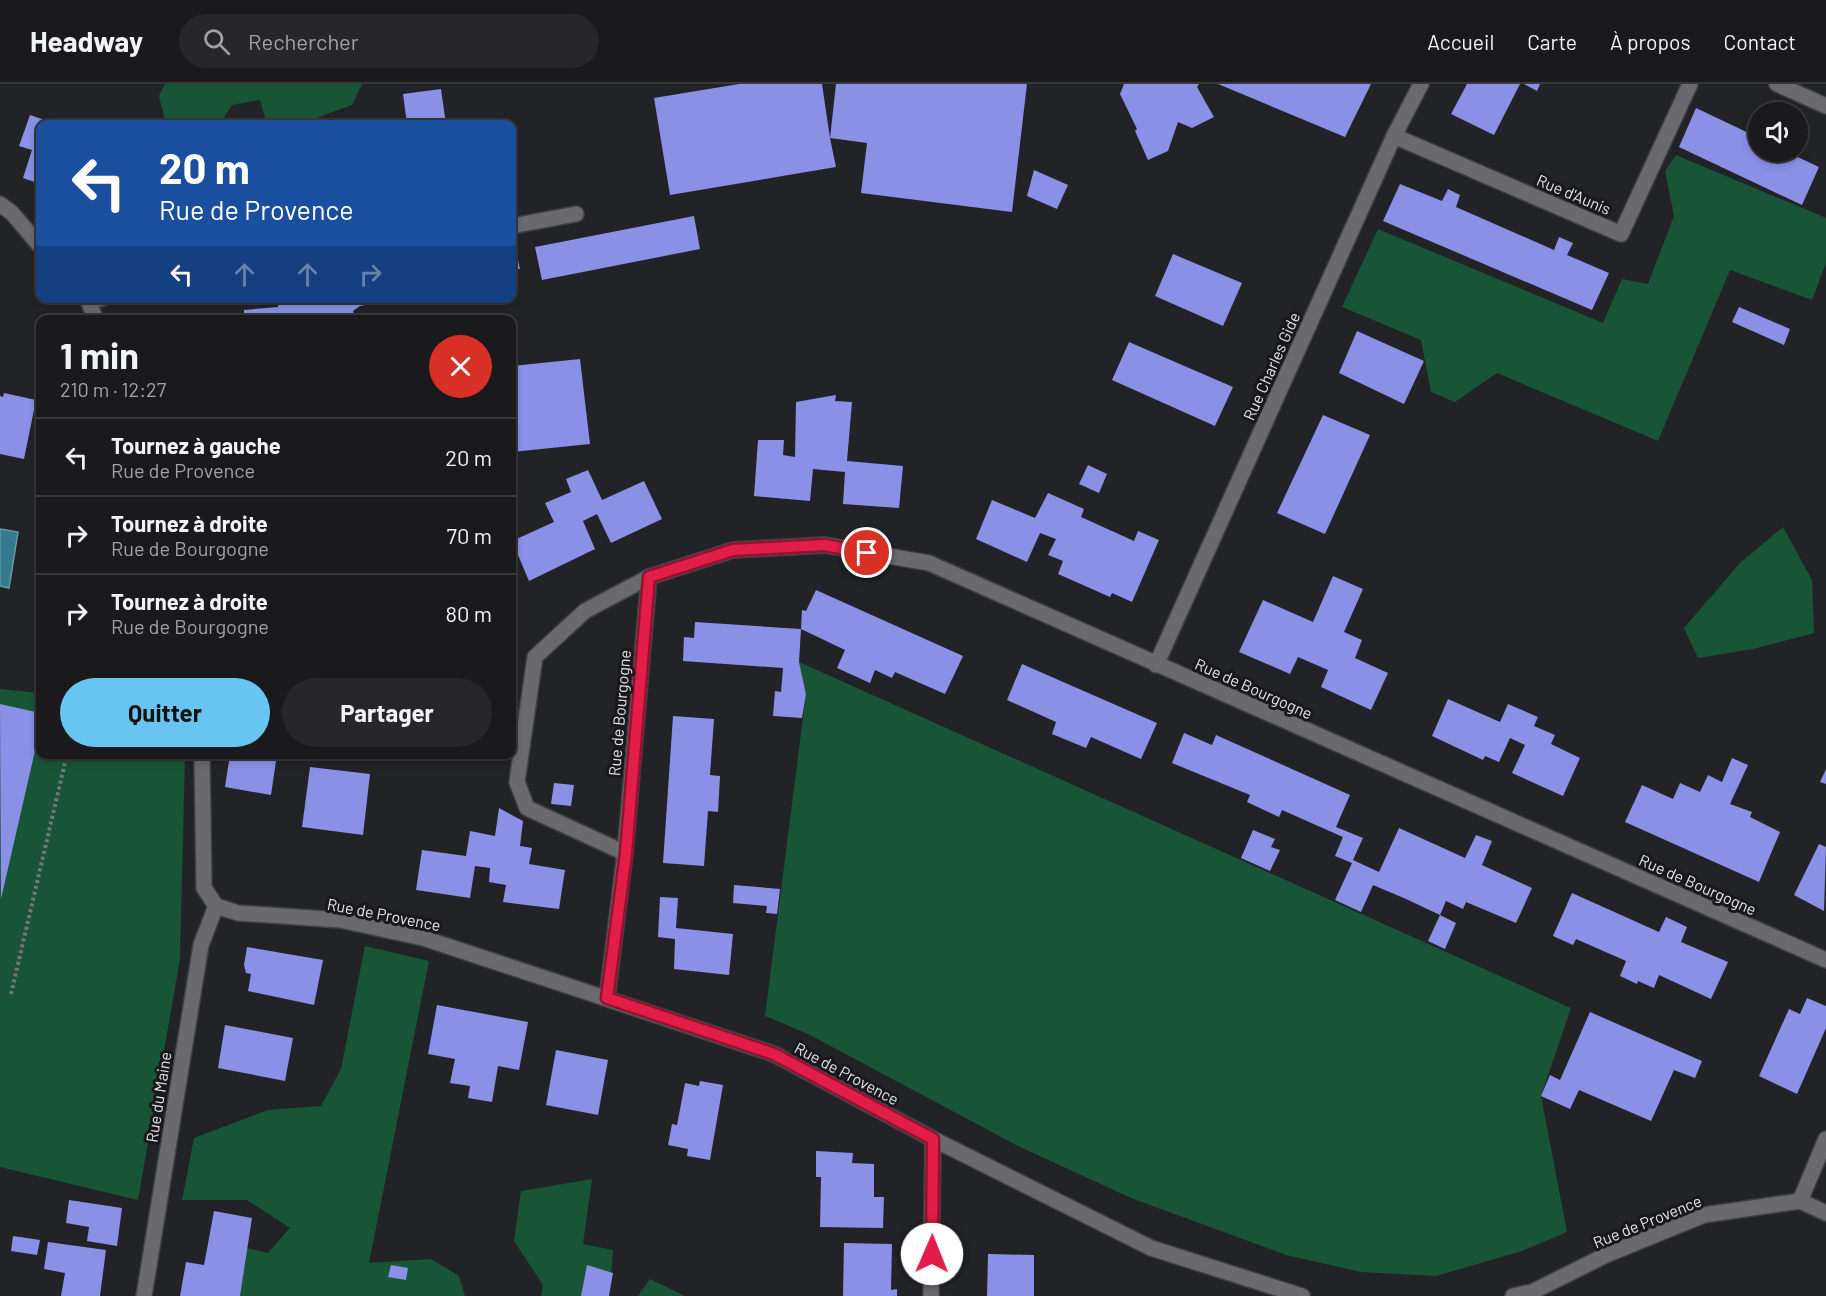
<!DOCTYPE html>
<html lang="fr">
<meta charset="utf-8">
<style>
body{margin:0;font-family:Barlow,sans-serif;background:#27272a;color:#f1f3f6;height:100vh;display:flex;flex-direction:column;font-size:22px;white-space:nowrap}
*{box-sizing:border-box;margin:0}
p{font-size:20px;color:#9fa1a4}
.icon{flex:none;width:33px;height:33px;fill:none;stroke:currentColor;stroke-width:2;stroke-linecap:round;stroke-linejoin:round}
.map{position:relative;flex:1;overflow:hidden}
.panel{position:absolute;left:36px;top:231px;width:480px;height:444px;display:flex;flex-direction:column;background:#1a1a1d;border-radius:12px;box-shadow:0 3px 9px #0003,0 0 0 2px #38383b}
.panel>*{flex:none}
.hud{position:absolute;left:36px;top:36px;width:480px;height:183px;border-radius:12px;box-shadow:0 3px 9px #0003,0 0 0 2px #38383b;background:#1a4fa0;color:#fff;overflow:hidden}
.buttons{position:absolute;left:1748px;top:18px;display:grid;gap:12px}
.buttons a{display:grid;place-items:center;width:60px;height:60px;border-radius:50%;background:#1a1a1d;box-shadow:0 3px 9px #0003,0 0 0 2px #38383b;font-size:30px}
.pin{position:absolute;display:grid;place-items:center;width:51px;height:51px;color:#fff;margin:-26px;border:3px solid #fff;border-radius:50%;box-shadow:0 2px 6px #0007}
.me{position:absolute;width:66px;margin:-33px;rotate:1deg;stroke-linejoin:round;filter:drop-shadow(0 0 4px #0008)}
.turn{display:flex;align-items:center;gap:21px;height:126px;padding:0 24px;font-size:27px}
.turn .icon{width:78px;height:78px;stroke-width:2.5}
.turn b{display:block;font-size:42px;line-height:51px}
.lanes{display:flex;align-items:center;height:57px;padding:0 24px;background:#0003;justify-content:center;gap:30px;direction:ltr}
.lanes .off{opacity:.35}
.round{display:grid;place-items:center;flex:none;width:63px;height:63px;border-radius:32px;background:#27272a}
.overview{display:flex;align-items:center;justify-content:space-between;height:102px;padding:0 24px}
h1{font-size:36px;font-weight:700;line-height:45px}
.primary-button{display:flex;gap:12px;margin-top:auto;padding:12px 24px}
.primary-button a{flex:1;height:69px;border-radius:36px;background:#68c4f0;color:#111;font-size:24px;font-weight:700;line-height:69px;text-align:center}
.primary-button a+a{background:#27272a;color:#f1f3f6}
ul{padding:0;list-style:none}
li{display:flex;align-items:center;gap:18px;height:78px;padding:0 24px;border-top:2px solid #38383b}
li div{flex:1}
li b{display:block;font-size:22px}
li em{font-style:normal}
header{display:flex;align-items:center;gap:36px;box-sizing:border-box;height:84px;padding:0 30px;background:#1a1a1d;border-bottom:2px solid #38383b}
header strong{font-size:28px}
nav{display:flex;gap:33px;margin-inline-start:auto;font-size:21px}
.search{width:420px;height:54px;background:#27272a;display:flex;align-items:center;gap:15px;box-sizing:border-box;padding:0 21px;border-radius:33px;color:#9fa1a4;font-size:22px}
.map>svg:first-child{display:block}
.green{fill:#185536}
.water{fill:#34798d;stroke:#6899a8;stroke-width:1.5}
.building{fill:#8990e5}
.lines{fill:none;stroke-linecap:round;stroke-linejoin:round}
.street-casing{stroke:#3f4043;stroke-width:18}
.secondary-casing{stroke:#3f4043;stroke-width:18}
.path{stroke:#757679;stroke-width:4;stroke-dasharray:3 3;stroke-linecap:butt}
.street{stroke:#69696e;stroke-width:15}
.secondary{stroke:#69696e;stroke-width:15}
.route-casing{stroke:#92132f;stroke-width:15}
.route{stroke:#e11d48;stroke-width:10}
.labels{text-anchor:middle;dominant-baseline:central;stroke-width:6;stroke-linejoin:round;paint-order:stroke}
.street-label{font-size:16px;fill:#e3e4e6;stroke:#19191d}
</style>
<header>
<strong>Headway</strong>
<div class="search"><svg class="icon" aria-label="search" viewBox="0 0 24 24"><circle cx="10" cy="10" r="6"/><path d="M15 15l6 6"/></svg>Rechercher</div>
<nav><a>Accueil</a><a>Carte</a><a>À propos</a><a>Contact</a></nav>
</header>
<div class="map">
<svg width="1826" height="1212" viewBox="0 0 1826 1212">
<rect width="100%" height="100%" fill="#222327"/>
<path class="green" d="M 165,0 L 362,0 L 352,21 L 316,34 L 314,40 L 267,40 L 260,16 L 232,21 L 220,40 L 166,40 L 159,12 Z
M 1676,71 L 1826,134 L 1826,179 L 1812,216 L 1730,186 L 1658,357 L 1497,289 L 1455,318 L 1431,308 L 1421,256 L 1342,223 L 1378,145 L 1603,239 L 1622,195 L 1648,200 L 1674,132 L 1665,87 Z
M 1783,443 L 1812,496 L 1814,549 L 1753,565 L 1698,574 L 1684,544 L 1740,479 Z
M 799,578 L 1571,924 L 1541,1012 L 1567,1148 L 1522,1167 L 1436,1192 L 1361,1188 L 1286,1171 L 1131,1114 L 1018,1062 L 808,950 L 765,932 L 806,610 Z
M 0,605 L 40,609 L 40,670 L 185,671 L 180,875 L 138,1116 L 0,1083 Z
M 365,862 L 429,877 L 369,1179 L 431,1175 L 459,1192 L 465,1212 L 239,1212 L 247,1164 L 268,1169 L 290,1144 L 247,1116 L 182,1116 L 194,1054 L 268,1026 L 321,1022 L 341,985 Z
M 592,1095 L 583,1160 L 613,1166 L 609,1212 L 541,1212 L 543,1201 L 514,1157 L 521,1107 Z
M 650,1195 L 685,1212 L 638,1212 Z"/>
<path class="water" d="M 0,445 L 18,448 L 9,504 L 0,502 Z"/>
<path class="building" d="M 739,0 L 822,0 L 830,54 L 836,0 L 1027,0 L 1012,128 L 861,109 L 867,59 L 830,54 L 836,83 L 670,111 L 654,14 Z
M 1124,0 L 1199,0 L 1197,3 L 1214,33 L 1192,44 L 1178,38 L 1168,67 L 1148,76 L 1135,47 L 1137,45 L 1120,10 Z
M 1218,0 L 1371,0 L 1345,53 Z
M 1467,0 L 1520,0 L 1494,51 L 1451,30 Z
M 1524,0 L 1540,0 L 1537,7 Z
M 441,5 L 446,40 L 407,40 L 403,10 Z
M 1696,24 L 1755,52 L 1758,46 L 1758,68 L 1787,68 L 1819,83 L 1802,121 L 1679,63 Z
M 30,31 L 56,40 L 40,40 L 40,100 L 23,94 L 32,66 L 19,62 Z
M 1034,86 L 1068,101 L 1057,125 L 1027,112 Z
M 1400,100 L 1442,117 L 1448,105 L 1460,111 L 1456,123 L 1554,166 L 1559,153 L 1573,159 L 1567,171 L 1609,189 L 1592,226 L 1383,137 Z
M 694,132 L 700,165 L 542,196 L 535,163 Z
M 516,167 L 520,185 L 512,186 L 512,168 Z
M 1173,170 L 1242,199 L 1223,242 L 1155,212 Z
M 278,214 L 393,216 L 360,222 L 353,227 L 355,236 L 158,236 L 158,233 L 244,229 L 244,226 L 278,223 Z
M 1739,223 L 1790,245 L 1784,261 L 1732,238 Z
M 1357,247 L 1424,277 L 1404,320 L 1339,289 Z
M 1129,258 L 1233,303 L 1215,342 L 1112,296 Z
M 580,275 L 590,360 L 512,368 L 512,282 Z
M 4,309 L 36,316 L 24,375 L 0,370 L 0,312 L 3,313 Z
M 836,311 L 835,317 L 852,318 L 847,377 L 903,382 L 899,424 L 843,420 L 845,388 L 813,385 L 810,417 L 754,412 L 758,356 L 784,356 L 783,371 L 795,373 L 796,318 Z
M 1323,331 L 1370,351 L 1325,450 L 1277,429 Z
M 1088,381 L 1107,390 L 1099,409 L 1079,400 Z
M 588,386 L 602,416 L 644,397 L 662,435 L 611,459 L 597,430 L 583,437 L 595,465 L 529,497 L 512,457 L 554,438 L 545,419 L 571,408 L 566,395 Z
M 1048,409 L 1084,425 L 1081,433 L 1134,457 L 1138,447 L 1159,456 L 1132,518 L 1112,509 L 1110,513 L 1058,490 L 1063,477 L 1048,471 L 1056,455 L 1040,449 L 1027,478 L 976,455 L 992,416 L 1035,434 Z
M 1333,492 L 1363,505 L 1344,548 L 1362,556 L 1355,574 L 1388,589 L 1371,626 L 1321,603 L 1328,586 L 1298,573 L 1290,590 L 1239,568 L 1263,516 L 1313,538 Z
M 816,506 L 963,572 L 945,610 L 895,588 L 892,594 L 875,586 L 870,599 L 837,584 L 845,566 L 801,545 L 799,578 L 806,610 L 802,634 L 773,632 L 775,607 L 781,608 L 783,584 L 683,577 L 684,553 L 694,554 L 695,538 L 801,545 L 802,526 L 806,527 Z
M 1022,580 L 1157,639 L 1141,675 L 1091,653 L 1086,664 L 1052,650 L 1056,638 L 1007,616 Z
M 1448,615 L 1500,638 L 1508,620 L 1538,633 L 1534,642 L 1555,651 L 1551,660 L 1580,674 L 1563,712 L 1512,689 L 1525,661 L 1510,654 L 1499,678 L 1485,672 L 1483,676 L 1432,652 Z
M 0,620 L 40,629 L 40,645 L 1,815 Z
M 673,632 L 714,635 L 710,691 L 720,692 L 718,728 L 708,727 L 704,782 L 663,779 Z
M 1184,649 L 1212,661 L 1216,651 L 1350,711 L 1336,743 L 1363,754 L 1353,776 L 1379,788 L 1399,744 L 1465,774 L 1476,751 L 1492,757 L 1482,781 L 1532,804 L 1516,839 L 1466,818 L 1463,825 L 1446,817 L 1440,831 L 1456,839 L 1445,865 L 1428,857 L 1440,831 L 1406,815 L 1373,801 L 1361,828 L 1335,816 L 1352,779 L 1335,772 L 1343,753 L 1282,726 L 1279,733 L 1247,718 L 1250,711 L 1172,679 Z
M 230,670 L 277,670 L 271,711 L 225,703 Z
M 1732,674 L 1748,681 L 1730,720 L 1752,728 L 1750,733 L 1780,748 L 1759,798 L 1625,738 L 1642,701 L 1673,715 L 1680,699 L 1700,708 L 1708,691 L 1722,698 Z
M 310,683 L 370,690 L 363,751 L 302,743 Z
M 1826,685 L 1826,700 L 1820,698 Z
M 554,699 L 574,701 L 571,722 L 551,720 Z
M 499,724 L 523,737 L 520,762 L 532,764 L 529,780 L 565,786 L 559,825 L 503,818 L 506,801 L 489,798 L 490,784 L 475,782 L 470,814 L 416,806 L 422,766 L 466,772 L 470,747 L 495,752 Z
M 1253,746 L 1275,755 L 1271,763 L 1280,766 L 1270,787 L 1241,774 Z
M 1819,760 L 1826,763 L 1824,827 L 1794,811 Z
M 734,801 L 780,805 L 777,830 L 766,829 L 767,822 L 733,819 Z
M 1572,809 L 1659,848 L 1666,833 L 1687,843 L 1681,858 L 1728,878 L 1711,915 L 1659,891 L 1654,904 L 1638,897 L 1637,900 L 1620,892 L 1626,877 L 1576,855 L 1573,861 L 1553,852 Z
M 660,813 L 678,814 L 676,844 L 733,850 L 729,891 L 674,885 L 675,855 L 658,853 Z
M 247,863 L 323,876 L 314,921 L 248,907 L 251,890 L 246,889 L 244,881 Z
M 1807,914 L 1826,922 L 1826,944 L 1797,1010 L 1759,992 L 1789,925 L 1800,930 Z
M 437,921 L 528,938 L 519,986 L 498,982 L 492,1018 L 468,1014 L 470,1002 L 450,999 L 455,975 L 428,970 Z
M 1590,928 L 1702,977 L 1695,994 L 1674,986 L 1651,1037 L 1579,1006 L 1570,1025 L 1541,1012 L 1550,991 L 1560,996 Z
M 225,941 L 293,954 L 285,997 L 218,984 Z
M 556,966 L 608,976 L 598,1031 L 546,1021 Z
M 700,997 L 723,1001 L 710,1076 L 687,1072 L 688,1065 L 668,1061 L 672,1040 L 677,1041 L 685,999 L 699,1002 Z
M 816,1067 L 853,1069 L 852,1079 L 874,1080 L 874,1113 L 884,1113 L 883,1144 L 820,1143 L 821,1093 L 816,1093 Z
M 69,1116 L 122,1124 L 117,1162 L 87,1157 L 89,1143 L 66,1139 Z
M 214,1127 L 252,1134 L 240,1212 L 180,1212 L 186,1178 L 204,1181 Z
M 13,1152 L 40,1156 L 37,1171 L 11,1167 Z
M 48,1158 L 106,1166 L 100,1212 L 61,1212 L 65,1189 L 44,1185 Z
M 844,1159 L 892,1160 L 891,1206 L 897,1205 L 897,1212 L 843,1212 Z
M 988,1170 L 1034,1171 L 1034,1212 L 987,1212 Z
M 391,1181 L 408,1184 L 406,1196 L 388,1193 Z
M 587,1181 L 613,1189 L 609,1212 L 581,1212 Z"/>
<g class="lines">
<g class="street-casing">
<path id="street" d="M 1777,0 L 1826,22
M 1394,52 L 1621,150 L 1690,0
M 512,142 L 576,130
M 89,217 L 103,214
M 1156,581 L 1394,52 L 1421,0
M 625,769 L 527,724 L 517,698 L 535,573 L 585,527 L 649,493
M 607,914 L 625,769 L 649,493 L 733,466 L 825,461 L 929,479 L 1826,876
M 1800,1117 L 1826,1055
M 144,1212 L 201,861 L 216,822
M 931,1212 L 933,1055"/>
</g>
<g class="secondary-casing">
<path id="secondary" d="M 0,120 L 12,129 L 40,162
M 87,214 L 96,236
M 202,670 L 204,804 L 216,822 L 238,829 L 340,836 L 423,854 L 774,970 L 933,1055 L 1151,1164 L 1302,1212
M 1513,1212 L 1532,1208 L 1606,1171 L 1704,1131 L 1800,1117 L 1826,1129"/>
</g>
<path class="path" d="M 11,910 L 67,670"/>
<use href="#street" class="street"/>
<use href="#secondary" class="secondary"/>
</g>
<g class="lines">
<g class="route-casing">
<path id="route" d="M 867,469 L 825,461 L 733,466 L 649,493 L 626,769 L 607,914 L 774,970 L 933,1055 L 932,1170"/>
</g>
<use href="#route" class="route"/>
</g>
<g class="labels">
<g class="street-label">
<text transform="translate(1574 110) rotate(23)">Rue d'Aunis</text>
<text transform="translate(1271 282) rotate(-66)">Rue Charles Gide</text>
<text transform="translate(1254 604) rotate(24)">Rue de Bourgogne</text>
<text transform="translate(619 629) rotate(-85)">Rue de Bourgogne</text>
<text transform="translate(1698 800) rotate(24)">Rue de Bourgogne</text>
<text transform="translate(384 830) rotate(11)">Rue de Provence</text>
<text transform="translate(847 989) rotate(28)">Rue de Provence</text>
<text transform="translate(158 1013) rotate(-81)">Rue du Maine</text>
<text transform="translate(1647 1137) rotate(-22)">Rue de Provence</text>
</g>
</g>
</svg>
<div class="buttons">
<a><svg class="icon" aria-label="sound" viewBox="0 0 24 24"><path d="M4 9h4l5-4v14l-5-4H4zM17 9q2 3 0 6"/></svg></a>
</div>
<div class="pin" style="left:867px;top:469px;background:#d93025"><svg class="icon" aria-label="arrive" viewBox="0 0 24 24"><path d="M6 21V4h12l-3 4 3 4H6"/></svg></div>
<svg class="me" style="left:932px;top:1170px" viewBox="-20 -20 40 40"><circle r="19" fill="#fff"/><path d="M0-13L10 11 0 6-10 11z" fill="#e11d48"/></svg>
<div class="hud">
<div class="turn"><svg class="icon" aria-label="left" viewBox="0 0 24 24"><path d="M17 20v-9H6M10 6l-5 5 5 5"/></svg><div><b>20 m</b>Rue de Provence</div></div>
<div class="lanes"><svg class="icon" aria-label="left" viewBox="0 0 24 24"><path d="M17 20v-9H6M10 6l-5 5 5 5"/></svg><svg class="icon off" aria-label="ahead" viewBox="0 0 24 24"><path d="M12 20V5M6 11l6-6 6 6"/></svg><svg class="icon off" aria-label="ahead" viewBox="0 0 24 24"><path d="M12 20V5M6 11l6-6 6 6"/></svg><svg class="icon off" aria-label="right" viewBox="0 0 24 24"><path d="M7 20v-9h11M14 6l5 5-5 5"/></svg></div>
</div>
<section class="panel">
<div class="overview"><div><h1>1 min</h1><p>210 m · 12:27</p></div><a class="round" style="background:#d93025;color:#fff"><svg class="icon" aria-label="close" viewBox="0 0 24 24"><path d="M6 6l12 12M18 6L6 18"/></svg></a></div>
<ul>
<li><svg class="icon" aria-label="left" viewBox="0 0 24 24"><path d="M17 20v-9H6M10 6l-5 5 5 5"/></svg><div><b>Tournez à gauche</b><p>Rue de Provence</p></div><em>20 m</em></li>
<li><svg class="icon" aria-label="right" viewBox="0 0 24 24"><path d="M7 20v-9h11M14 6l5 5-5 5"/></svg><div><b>Tournez à droite</b><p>Rue de Bourgogne</p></div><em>70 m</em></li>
<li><svg class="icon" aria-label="right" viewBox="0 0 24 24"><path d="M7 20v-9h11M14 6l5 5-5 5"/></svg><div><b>Tournez à droite</b><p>Rue de Bourgogne</p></div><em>80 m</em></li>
</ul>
<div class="primary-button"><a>Quitter</a><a>Partager</a></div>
</section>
</div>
